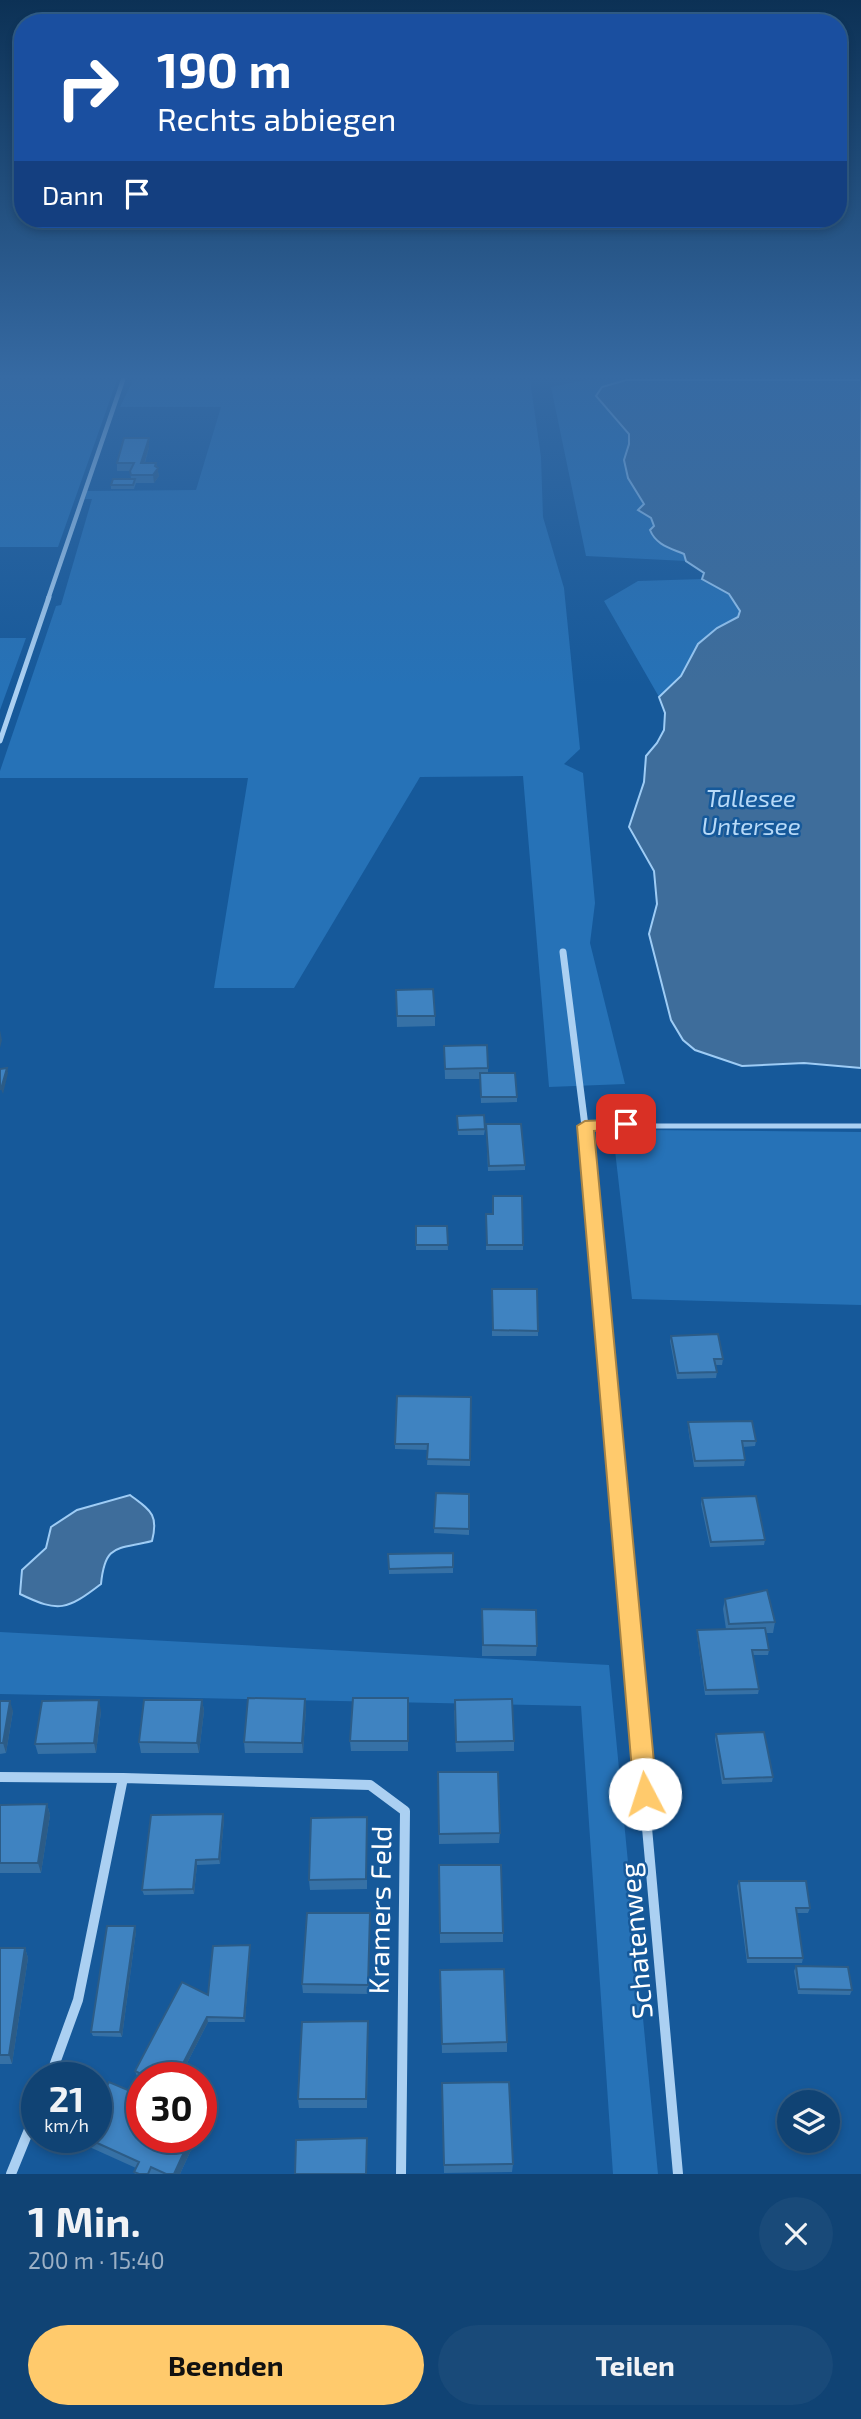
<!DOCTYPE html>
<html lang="de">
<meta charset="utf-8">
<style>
body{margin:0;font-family:"Exo 2",sans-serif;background:#194a79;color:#f1f3f6;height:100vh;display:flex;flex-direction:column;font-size:26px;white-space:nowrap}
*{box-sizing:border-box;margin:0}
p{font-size:23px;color:#9cb0c5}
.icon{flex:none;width:38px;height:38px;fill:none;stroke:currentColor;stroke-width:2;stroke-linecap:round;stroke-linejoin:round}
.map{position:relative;height:2174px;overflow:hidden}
.side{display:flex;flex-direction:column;background:#104374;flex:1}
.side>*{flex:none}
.banner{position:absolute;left:14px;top:14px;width:833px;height:214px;border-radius:28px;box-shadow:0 4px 10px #0003,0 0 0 2px #305c86;background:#1a4fa0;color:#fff;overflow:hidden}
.tools{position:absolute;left:777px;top:2090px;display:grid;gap:14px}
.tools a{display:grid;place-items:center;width:63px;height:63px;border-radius:50%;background:#104374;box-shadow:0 4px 10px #0003,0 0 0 2px #305c86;font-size:35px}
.speed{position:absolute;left:21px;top:2062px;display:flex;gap:14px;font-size:35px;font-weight:700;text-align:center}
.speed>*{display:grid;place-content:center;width:91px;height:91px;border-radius:50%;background:#104374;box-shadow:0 4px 10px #0003,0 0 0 2px #305c86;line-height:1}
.speed small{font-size:18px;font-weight:400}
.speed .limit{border:10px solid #d22;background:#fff;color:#111}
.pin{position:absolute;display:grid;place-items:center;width:60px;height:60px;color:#fff;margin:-30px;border-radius:14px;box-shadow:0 4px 10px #0006}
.me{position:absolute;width:77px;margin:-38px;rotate:355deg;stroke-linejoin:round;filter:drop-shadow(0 0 5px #0008)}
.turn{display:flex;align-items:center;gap:24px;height:147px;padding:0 28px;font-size:32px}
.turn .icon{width:91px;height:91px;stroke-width:2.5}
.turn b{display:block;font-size:49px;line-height:60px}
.then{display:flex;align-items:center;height:66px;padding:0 28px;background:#0003;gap:14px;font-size:26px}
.round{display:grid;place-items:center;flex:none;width:74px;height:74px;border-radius:37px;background:#194a79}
.head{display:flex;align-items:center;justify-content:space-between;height:119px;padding:0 28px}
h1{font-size:42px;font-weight:700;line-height:52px}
.action{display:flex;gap:14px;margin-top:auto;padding:14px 28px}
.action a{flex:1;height:80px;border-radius:42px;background:#ffca6c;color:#111;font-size:28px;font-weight:700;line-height:80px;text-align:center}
.action a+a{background:#194a79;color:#f1f3f6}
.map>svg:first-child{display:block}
.green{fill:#2672b7}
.water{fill:#3e6d9b;stroke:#9eccf5;stroke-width:2}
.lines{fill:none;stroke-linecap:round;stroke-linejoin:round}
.lane{stroke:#abd0f2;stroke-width:5}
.street-far4{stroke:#abd0f2;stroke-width:4.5}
.street-far3{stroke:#abd0f2;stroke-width:5}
.street-far2{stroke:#abd0f2;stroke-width:7}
.street-far1{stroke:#abd0f2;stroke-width:9}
.street{stroke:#abd0f2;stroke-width:10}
.wall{fill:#3671a6}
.shaded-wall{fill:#2c5c87}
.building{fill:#3f83c1;stroke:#2c5c87;stroke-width:2}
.route{fill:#ffca6c;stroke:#a68346;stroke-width:2}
.labels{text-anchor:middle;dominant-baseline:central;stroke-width:5;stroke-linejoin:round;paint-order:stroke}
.water-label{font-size:24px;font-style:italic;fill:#b8daf8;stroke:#16599a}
.near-street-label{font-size:28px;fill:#fff;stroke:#16599a}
</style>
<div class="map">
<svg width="861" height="2174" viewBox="0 0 861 2174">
<rect width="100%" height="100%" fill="#16599a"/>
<path class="green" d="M 0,380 L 117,380 L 58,547 L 0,547 Z
M 133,380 L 530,380 L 541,457 L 543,517 L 564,588 L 580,749 L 564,764 L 583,773 L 595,903 L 590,943 L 625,1084 L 549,1087 L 523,776 L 420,777 L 294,988 L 214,988 L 248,778 L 0,778 L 0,771 L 56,606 L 61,605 L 92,499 L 85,499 L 87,491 L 196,490 L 221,407 L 120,407 Z
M 586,380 L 626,380 L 602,387 L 616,418 L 629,434 L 629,444 L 624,460 L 628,478 L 644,504 L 638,510 L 651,518 L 662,545 L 685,554 L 686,561 L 586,556 L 551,387 Z
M 702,579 L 729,594 L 740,611 L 739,617 L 717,628 L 698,644 L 681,676 L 659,697 L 604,601 L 638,581 Z
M 0,638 L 26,638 L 0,710 Z
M 642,1130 L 861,1132 L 861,1305 L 632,1299 L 613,1133 Z
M 0,1632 L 609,1665 L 658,2174 L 613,2174 L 581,1706 L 0,1694 Z"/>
<path class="water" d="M 626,380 L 861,380 L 861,1068 L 804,1063 L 742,1066 L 695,1050 L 683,1040 L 671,1020 L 649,934 L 657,904 L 654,871 L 629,827 L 644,782 L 646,756 L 657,743 L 664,730 L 665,713 L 659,697 L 681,676 L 698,644 L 717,628 L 738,617 L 740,611 L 729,594 L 702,579 L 704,573 L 686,561 L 684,554 C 670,548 656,545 650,530 L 654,526 L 651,518 L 638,510 L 644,504 L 628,478 L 624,460 L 629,444 L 629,434 L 596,396 L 602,387 Z
M 130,1495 C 150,1510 159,1514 152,1541 C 117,1550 105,1543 101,1584 C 67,1610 59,1613 20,1594 L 22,1570 L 46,1548 L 51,1527 L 77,1510 Z"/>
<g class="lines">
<path class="lane" d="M 585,1126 L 861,1126"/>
<path class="street-far4" d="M 48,599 L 123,380"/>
<path class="street-far3" d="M 0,741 L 49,597"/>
<path class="street-far2" d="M 563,952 L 585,1126 L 593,1213"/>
<path class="street-far1" d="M 593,1211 L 631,1640"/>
<path class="street" d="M 630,1638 L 678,2174
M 0,1777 L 123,1778
M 50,2077 L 78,2000 L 123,1778 L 370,1785 L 405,1811 L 401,2174
M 11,2174 L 37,2110"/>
</g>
<path class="wall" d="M 149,447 L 145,463 L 156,463 L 159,476 L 154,483 L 136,483 L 134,489 L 111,489 L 111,485 L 131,479 L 130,471 L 117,471 L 117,463 Z
M 396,990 L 435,1016 L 435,1026 L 397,1027 Z
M 444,1046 L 488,1068 L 488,1073 L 517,1097 L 517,1102 L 481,1103 L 480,1079 L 445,1079 Z
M 457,1116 L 485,1129 L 484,1135 L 458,1135 Z
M 486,1124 L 525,1165 L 525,1170 L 488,1171 Z
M 486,1214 L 523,1245 L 523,1250 L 486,1250 Z
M 416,1226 L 447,1226 L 448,1250 L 416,1250 Z
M 492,1289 L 538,1331 L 538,1336 L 492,1336 Z
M 671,1336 L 723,1359 L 722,1365 L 715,1365 L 717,1372 L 716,1378 L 677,1379 L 670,1341 Z
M 471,1397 L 470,1466 L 427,1465 L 428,1450 L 395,1449 L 395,1444 Z
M 688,1422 L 756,1441 L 755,1446 L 743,1447 L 745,1460 L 744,1466 L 694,1467 L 688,1428 Z
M 436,1493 L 469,1494 L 469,1535 L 434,1533 Z
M 702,1498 L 765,1540 L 764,1545 L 710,1547 L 701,1504 Z
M 453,1553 L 453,1573 L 389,1574 L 388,1554 Z
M 725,1599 L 775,1622 L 773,1633 L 766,1633 L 769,1650 L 768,1655 L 753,1655 L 759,1689 L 758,1694 L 705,1695 L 697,1635 L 697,1630 L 726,1629 L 723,1609 Z
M 482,1609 L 537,1646 L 536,1656 L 482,1656 Z
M 408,1698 L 408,1751 L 351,1751 L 350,1741 Z
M 305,1699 L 306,1709 L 303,1753 L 245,1753 L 244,1742 Z
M 202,1700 L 204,1711 L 199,1753 L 141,1753 L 139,1742 Z
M 0,1701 L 13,1711 L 6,1753 L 0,1754 Z
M 454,1710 L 514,1741 L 514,1751 L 456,1752 Z
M 101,1711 L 96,1753 L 38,1754 L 35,1744 Z
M 716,1734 L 773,1777 L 772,1782 L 722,1784 L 715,1739 Z
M 438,1772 L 500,1833 L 499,1843 L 439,1844 Z
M 47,1804 L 50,1815 L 41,1873 L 0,1873 L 0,1805 Z
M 223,1814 L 224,1819 L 220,1864 L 197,1865 L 194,1894 L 144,1895 L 142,1890 Z
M 367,1817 L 367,1889 L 310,1890 L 309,1880 Z
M 439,1865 L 503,1933 L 503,1942 L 440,1943 Z
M 739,1881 L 810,1908 L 808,1913 L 796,1913 L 803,1958 L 802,1963 L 747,1963 L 737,1886 Z
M 370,1913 L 368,1994 L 303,1993 L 302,1984 Z
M 136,1931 L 122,2037 L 93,2036 L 91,2032 Z
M 250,1945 L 250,1950 L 245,2022 L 208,2022 L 180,2077 L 142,2077 L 142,2079 L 137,2076 L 135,2071 L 208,1995 Z
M 0,1948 L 25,1948 L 28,1958 L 12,2064 L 0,2064 Z
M 796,1966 L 852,1990 L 850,1995 L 798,1994 L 794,1971 Z
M 440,1970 L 507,2042 L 507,2052 L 442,2053 Z
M 368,2021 L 367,2108 L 299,2108 L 298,2099 Z
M 442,2083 L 513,2164 L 512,2172 L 444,2173 Z
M 83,2137 L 197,2137 L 180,2174 L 135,2174 L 134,2172 L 136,2168 L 85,2145 Z"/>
<path class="shaded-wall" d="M 149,438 L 149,447 L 142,471 L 141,463 Z
M 156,463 L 159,476 L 154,483 L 153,475 Z
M 0,1030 L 2,1040 L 0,1048 Z
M 7,1068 L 8,1073 L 3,1094 L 1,1089 Z
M 305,1699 L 306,1709 L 303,1753 L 302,1743 Z
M 99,1700 L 101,1711 L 96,1753 L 94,1743 Z
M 202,1700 L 204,1711 L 199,1753 L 197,1743 Z
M 10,1701 L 13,1711 L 6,1753 L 3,1743 Z
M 47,1804 L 50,1815 L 41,1873 L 38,1863 Z
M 223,1814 L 224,1819 L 220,1864 L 219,1859 Z
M 196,1860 L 197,1865 L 194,1894 L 193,1889 Z
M 135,1926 L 136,1931 L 122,2037 L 120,2032 Z
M 250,1945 L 250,1950 L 245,2022 L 244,2018 Z
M 25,1948 L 28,1958 L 12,2064 L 9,2055 Z
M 207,2017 L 208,2022 L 180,2077 L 176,2077 Z
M 191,2137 L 197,2137 L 180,2174 L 174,2174 Z"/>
<path class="building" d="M 124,438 L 149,438 L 141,463 L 156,463 L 155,466 L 158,468 L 153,475 L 131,475 L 130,471 L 134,463 L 117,463 Z
M 113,479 L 135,479 L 133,485 L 111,485 Z
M 433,989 L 435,1016 L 397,1016 L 396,990 Z
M 487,1045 L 488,1068 L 445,1069 L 444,1046 Z
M 7,1068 L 1,1089 L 0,1089 L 0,1069 Z
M 480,1073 L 515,1073 L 517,1097 L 481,1097 Z
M 484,1115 L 485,1129 L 458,1130 L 457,1116 Z
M 486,1124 L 521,1124 L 525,1165 L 489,1166 Z
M 493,1196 L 522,1196 L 523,1245 L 487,1245 L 486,1214 L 493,1214 Z
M 416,1226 L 447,1226 L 448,1245 L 416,1245 Z
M 492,1289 L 537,1289 L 538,1331 L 493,1330 Z
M 718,1334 L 723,1359 L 714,1359 L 717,1372 L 678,1373 L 671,1336 Z
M 397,1396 L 471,1397 L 470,1460 L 427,1459 L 428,1444 L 395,1444 Z
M 752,1421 L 756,1441 L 742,1441 L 745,1460 L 695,1461 L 688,1422 Z
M 436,1493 L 469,1494 L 469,1529 L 434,1528 Z
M 756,1496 L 765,1540 L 711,1542 L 702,1498 Z
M 453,1553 L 453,1567 L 389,1569 L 388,1554 Z
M 767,1590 L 775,1622 L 729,1624 L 725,1599 Z
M 482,1609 L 536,1610 L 537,1646 L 483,1645 Z
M 765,1628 L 769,1650 L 752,1650 L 759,1689 L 706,1690 L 697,1630 Z
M 248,1698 L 305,1699 L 302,1743 L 244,1742 Z
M 353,1698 L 408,1698 L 408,1741 L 350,1741 Z
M 512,1699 L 514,1741 L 456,1742 L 455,1700 Z
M 99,1700 L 94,1743 L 35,1744 L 42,1701 Z
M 144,1700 L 202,1700 L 197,1743 L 139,1742 Z
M 0,1701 L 10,1701 L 3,1743 L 0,1743 Z
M 764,1732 L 773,1777 L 724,1779 L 716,1734 Z
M 438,1772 L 498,1772 L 500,1833 L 439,1834 Z
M 47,1804 L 38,1863 L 0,1863 L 0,1805 Z
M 223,1814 L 219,1859 L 196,1860 L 193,1889 L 142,1890 L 151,1815 Z
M 367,1817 L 366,1879 L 309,1880 L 311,1818 Z
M 439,1865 L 501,1865 L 503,1933 L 440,1933 Z
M 739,1881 L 806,1881 L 810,1908 L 796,1908 L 803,1958 L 748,1958 Z
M 307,1913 L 370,1913 L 368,1985 L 302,1984 Z
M 107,1926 L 135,1926 L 120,2032 L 91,2032 Z
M 250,1945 L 244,2018 L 207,2017 L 176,2077 L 147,2077 L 135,2071 L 182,1982 L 208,1995 L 213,1946 Z
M 0,1948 L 25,1948 L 9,2055 L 0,2055 Z
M 796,1966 L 848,1967 L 852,1990 L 799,1989 Z
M 504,1969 L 507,2042 L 442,2044 L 440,1970 Z
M 368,2021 L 366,2099 L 298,2099 L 302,2022 Z
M 109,2082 L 142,2096 L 142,2137 L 191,2137 L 174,2174 L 166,2174 L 151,2167 L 148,2174 L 139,2174 L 134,2172 L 139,2162 L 84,2137 L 96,2137 L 96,2108 Z
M 509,2082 L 513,2164 L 444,2165 L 442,2083 Z
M 367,2138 L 366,2174 L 295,2174 L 296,2140 Z"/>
<linearGradient id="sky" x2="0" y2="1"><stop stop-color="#0c3155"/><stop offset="0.55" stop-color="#366aa3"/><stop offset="1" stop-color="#366aa3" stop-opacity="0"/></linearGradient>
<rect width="861" height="685" fill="url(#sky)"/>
<path class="route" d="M 626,1119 L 632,1121 L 634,1124 L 632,1128 L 594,1131 L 657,1794 L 654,1802 L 645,1805 L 637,1802 L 634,1794 L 577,1126 L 585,1121 Z"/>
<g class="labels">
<g class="water-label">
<text x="751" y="797">Tallesee<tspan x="751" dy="28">Untersee</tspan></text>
</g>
<g class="near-street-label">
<text transform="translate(379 1910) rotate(-89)">Kramers Feld</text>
<text transform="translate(635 1941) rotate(-95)">Schatenweg</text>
</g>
</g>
</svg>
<div class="tools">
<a><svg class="icon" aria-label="layers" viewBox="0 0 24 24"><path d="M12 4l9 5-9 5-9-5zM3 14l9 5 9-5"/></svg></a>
</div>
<div class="speed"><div>21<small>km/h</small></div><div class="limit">30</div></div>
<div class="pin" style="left:626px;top:1124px;background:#d93025"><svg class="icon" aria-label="arrive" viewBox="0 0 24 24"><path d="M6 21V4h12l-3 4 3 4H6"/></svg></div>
<svg class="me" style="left:645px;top:1794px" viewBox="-20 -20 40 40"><circle r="19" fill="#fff"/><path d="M0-13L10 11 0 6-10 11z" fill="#ffca6c"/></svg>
<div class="banner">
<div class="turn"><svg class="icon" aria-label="right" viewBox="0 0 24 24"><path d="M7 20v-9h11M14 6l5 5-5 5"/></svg><div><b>190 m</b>Rechts abbiegen</div></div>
<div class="then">Dann<svg class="icon" aria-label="arrive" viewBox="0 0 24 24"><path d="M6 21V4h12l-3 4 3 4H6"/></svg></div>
</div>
</div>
<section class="side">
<div class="head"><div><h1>1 Min.</h1><p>200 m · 15:40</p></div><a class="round"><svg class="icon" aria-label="close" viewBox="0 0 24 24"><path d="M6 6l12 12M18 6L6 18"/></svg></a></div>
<div class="action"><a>Beenden</a><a>Teilen</a></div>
</section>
